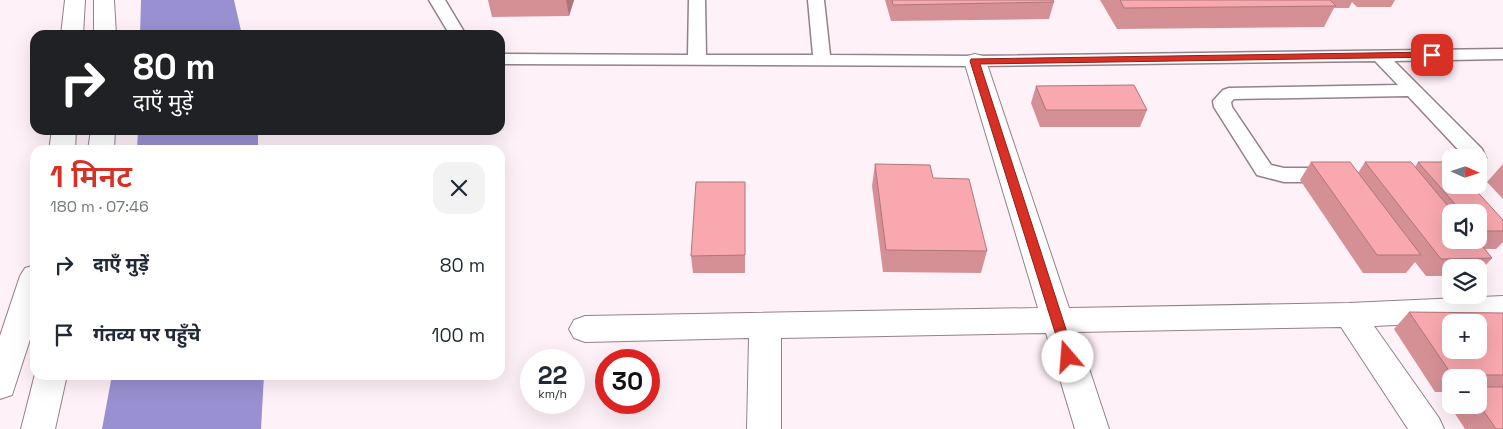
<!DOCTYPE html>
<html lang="hi">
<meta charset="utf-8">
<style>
body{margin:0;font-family:"Space Grotesk","Noto Sans Devanagari",sans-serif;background:#f2f2f3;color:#1f2937;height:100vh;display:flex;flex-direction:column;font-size:19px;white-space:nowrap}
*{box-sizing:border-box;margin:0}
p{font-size:16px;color:#747a83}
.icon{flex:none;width:28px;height:28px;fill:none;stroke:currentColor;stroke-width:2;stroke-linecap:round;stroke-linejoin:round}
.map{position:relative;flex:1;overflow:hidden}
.panel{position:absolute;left:30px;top:145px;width:475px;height:235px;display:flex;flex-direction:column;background:#fff;border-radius:15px;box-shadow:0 5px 20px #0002}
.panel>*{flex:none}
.hud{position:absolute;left:30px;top:30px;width:475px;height:105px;border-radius:15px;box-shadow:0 5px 20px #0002;background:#202124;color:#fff;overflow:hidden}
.needle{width:32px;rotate:93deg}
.controls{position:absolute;left:1442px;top:149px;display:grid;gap:10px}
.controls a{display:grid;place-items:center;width:45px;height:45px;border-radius:10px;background:#fff;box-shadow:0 5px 20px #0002;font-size:25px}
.speed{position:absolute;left:520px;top:349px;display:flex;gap:10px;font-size:25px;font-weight:700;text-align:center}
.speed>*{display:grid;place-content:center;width:65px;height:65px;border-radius:50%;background:#fff;box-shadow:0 5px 20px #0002;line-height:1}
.speed small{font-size:12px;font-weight:400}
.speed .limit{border:8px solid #d22;background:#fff;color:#111}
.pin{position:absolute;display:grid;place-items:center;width:42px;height:42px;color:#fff;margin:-21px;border-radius:10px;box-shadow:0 2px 8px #0006}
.me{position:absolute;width:55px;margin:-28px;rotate:342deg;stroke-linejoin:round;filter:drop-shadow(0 0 4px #0008)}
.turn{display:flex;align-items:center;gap:18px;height:105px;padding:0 20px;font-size:22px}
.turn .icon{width:65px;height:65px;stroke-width:2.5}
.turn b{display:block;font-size:35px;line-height:42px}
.round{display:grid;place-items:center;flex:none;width:52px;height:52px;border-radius:15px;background:#f2f2f3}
.head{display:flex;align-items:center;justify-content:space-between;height:85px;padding:0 20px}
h1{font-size:30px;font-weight:600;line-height:38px;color:#d93025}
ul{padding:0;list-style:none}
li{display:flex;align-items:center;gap:15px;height:70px;padding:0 20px}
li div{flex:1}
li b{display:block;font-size:19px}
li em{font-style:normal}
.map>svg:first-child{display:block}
.water{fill:#9890d1}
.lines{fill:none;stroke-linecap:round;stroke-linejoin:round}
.service-casing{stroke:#94808a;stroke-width:3}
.minor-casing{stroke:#94808a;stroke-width:2}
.secondary-casing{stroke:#94808a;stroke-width:2}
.service{fill:#fff;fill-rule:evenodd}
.minor{fill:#fff;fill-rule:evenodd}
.secondary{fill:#fff;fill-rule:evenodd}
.wall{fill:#d59096;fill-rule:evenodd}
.shaded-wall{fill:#ae767a}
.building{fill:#f8a8ae;stroke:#ae767a;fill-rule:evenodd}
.route{fill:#d93025;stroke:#8d1f18}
</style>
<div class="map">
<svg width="1503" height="429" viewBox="0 0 1503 429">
<rect width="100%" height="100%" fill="#fff1f8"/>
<path class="water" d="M 141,0 L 234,0 L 242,35 L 140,35 Z
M 138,130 L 258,130 L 258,150 L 137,150 Z
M 112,375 L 264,375 L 261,429 L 102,429 Z"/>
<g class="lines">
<g class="service-casing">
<path id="service" d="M 429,0 L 445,0 L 466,35 L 450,35 Z
M 689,0 L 705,0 L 706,55 L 813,55 L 808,0 L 824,0 L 830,55 L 975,56 L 1503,49 L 1503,59 L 1394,61 L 1482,149 L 1486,158 L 1483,163 L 1479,164 L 1479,158 L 1466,158 L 1408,96 L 1234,99 L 1231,102 L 1232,107 L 1271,165 L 1284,168 L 1331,168 L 1338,170 L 1341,175 L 1338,180 L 1331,182 L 1284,182 L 1257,175 L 1214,107 L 1213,101 L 1223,90 L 1229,88 L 1398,85 L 1375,61 L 975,66 L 500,64 L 500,54 L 688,55 Z"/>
</g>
<g class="minor-casing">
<path id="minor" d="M 975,54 L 983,56 L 986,61 L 1069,308 L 1349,303 L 1503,296 L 1503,320 L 1374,326 L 1439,418 L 1444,429 L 1408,429 L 1341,327 L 1077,332 L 1109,429 L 1075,429 L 1046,333 L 781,338 L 781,429 L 747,429 L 749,338 L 585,342 L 574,338 L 569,329 L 574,320 L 585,316 L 1038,308 L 964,61 L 967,56 Z"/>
</g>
<g class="secondary-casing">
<path id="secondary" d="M 65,0 L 85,0 L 83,35 L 61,35 Z
M 94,0 L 114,0 L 116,35 L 94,35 Z
M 52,130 L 76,130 L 75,150 L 49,150 Z
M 91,130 L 115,130 L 114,150 L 88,150 Z
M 35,265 L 35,324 L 12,395 L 0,399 L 0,336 L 20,276 L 25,268 Z
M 35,374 L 67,375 L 55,429 L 21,429 Z"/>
</g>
<use href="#service" class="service"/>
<use href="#minor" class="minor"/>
<use href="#secondary" class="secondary"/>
</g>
<path class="wall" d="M 488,0 L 574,0 L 569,16 L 492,17 Z
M 885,0 L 1053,0 L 1054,2 L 1049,19 L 891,21 Z
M 1100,0 L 1395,0 L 1391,7 L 1357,7 L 1352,2 L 1349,8 L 1334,8 L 1324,27 L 1117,29 Z
M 1036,86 L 1147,110 L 1140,127 L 1040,127 L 1031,103 Z
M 1311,162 L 1358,173 L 1365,162 L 1415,167 L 1418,162 L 1503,220 L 1503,242 L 1496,249 L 1485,249 L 1492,258 L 1479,273 L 1479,268 L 1451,268 L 1451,276 L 1426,276 L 1415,262 L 1406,273 L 1363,273 L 1300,180 ZM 1451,212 L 1479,212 L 1479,240 L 1451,240 Z
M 875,164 L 933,178 L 987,251 L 981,273 L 883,272 L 872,186 Z
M 1503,164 L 1503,199 L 1487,182 Z
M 745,182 L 745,273 L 693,273 L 691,256 Z
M 1409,312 L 1503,313 L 1503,429 L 1465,429 L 1448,403 L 1451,401 L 1451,405 L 1479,405 L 1479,378 L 1451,378 L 1451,392 L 1435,392 L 1394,329 Z"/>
<path class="shaded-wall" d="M 566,0 L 574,0 L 569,16 Z"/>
<path class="building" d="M 892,0 L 1053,0 L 1054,2 L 893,5 Z
M 1120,0 L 1330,0 L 1336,6 L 1124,8 Z
M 1134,85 L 1147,110 L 1046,110 L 1036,86 Z
M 1311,162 L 1350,162 L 1421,255 L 1377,255 Z
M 1365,162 L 1411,162 L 1453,212 L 1451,212 L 1451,240 L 1477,240 L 1492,258 L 1441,259 Z
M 1418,162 L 1450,162 L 1451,163 L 1451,185 L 1471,185 L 1503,220 L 1503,231 L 1479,231 L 1479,212 L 1462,212 Z
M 875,164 L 930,165 L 933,178 L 969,179 L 987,251 L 886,250 Z
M 696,182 L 745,182 L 745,255 L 691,256 Z
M 1409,312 L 1503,313 L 1503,375 L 1452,375 ZM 1451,322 L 1479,322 L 1479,350 L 1451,350 Z
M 1479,387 L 1503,387 L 1503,429 L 1496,429 L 1479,404 Z"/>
<path class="route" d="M 1432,52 L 1436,53 L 1436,57 L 980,64 L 1075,357 L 1073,361 L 1068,362 L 1064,361 L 970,61 L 971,59 Z"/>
</svg>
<div class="controls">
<a><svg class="needle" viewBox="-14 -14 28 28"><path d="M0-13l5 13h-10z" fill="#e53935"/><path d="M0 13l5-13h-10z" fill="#747a83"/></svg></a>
<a><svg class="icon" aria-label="sound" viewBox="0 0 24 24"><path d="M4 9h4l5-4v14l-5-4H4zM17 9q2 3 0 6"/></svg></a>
<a><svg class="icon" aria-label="layers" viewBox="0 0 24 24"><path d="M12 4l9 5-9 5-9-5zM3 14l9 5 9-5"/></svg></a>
<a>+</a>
<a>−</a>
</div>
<div class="speed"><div>22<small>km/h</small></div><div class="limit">30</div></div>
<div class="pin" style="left:1432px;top:55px;background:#d93025"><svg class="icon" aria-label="arrive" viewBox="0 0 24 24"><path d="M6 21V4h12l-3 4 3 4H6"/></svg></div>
<svg class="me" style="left:1068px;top:357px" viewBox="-20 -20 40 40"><circle r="19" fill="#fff"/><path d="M0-13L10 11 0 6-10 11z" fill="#d93025"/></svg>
<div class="hud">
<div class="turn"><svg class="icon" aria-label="right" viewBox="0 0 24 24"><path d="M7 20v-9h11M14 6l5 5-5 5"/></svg><div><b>80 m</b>दाएँ मुड़ें</div></div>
</div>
<section class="panel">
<div class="head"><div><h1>1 मिनट</h1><p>180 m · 07:46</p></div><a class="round"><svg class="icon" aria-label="close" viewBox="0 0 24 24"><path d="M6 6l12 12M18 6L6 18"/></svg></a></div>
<ul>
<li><svg class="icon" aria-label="right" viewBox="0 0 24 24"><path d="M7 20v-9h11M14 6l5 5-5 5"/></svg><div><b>दाएँ मुड़ें</b></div><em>80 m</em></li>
<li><svg class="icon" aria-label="arrive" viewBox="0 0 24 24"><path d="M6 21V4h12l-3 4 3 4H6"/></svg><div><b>गंतव्य पर पहुँचे</b></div><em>100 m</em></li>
</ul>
</section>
</div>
